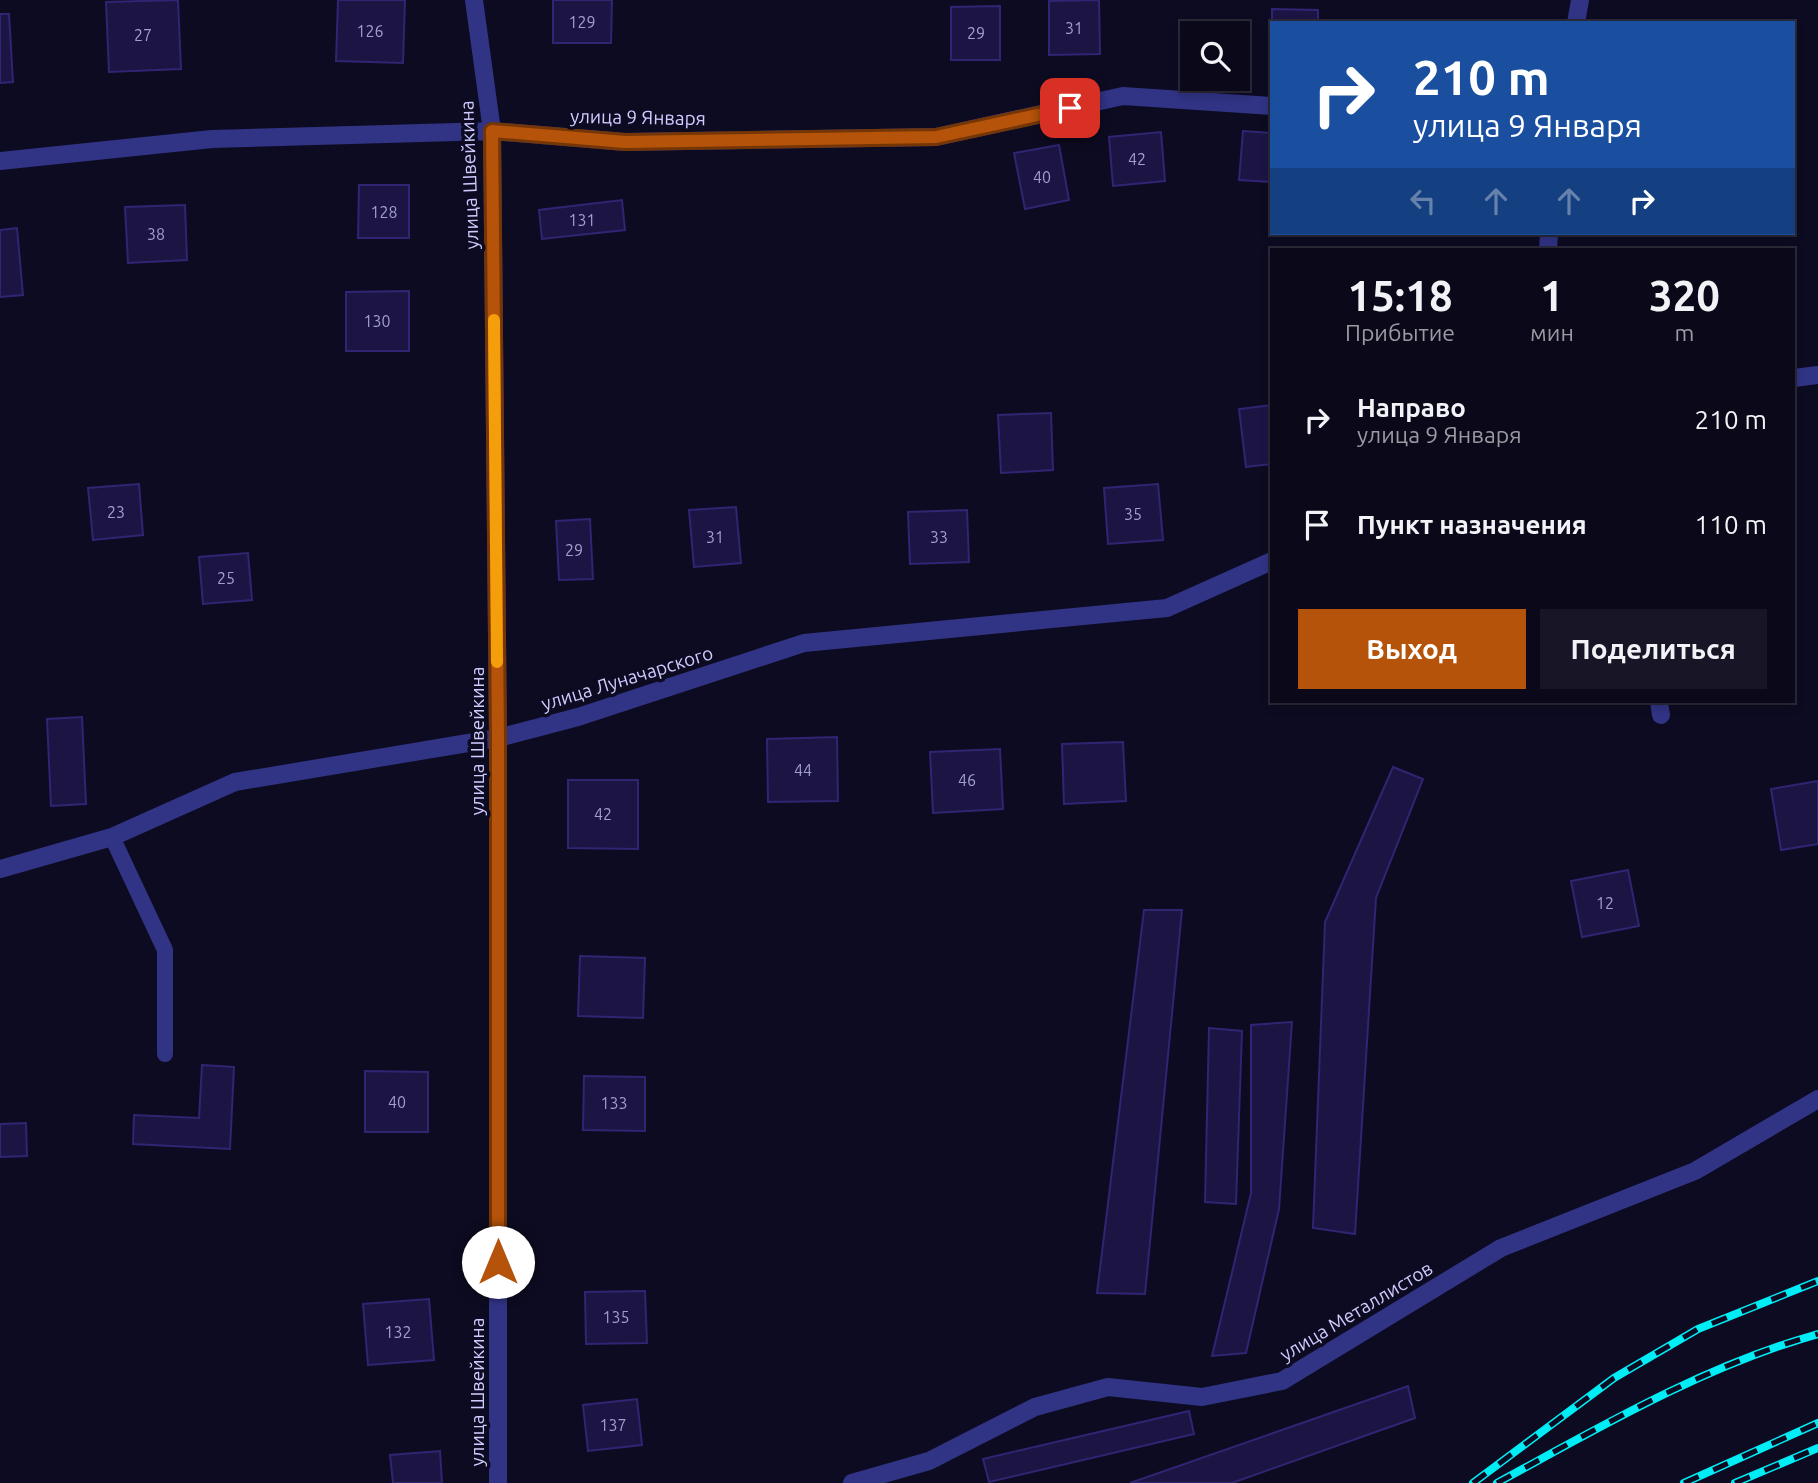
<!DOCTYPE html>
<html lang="ru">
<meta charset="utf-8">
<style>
body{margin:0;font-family:Ubuntu,sans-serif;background:#181626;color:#f1f3f6;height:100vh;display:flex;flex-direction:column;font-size:26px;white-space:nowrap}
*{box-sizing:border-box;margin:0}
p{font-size:23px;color:#999aa2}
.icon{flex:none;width:38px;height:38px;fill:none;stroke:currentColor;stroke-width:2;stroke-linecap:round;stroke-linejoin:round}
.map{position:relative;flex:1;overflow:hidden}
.details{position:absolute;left:1270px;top:248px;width:525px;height:455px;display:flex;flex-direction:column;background:#0a0819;border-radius:0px;box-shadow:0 4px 10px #0003,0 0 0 2px #2a2938}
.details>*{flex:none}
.guide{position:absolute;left:1270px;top:21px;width:525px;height:214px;border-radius:0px;box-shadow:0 4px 10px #0003,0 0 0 2px #2a2938;background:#1a4fa0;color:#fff;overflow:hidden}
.controls{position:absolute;left:1180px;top:21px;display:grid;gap:14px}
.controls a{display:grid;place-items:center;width:70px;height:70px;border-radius:0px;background:#0a0819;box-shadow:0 4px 10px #0003,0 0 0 2px #2a2938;font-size:35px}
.pin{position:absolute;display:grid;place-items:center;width:60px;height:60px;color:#fff;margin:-30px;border-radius:14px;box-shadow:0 4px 10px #0006}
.me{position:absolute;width:77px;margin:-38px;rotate:0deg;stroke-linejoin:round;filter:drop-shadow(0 0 5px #0008)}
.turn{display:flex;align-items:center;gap:24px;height:147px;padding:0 28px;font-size:32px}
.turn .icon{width:91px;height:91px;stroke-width:2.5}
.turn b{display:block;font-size:49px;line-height:60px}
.lanes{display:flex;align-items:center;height:66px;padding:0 28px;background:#0003;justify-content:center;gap:35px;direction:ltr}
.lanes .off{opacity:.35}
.eta{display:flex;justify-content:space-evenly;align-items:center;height:119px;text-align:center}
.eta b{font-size:42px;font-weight:600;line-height:49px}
.button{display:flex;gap:14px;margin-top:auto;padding:14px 28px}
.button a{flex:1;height:80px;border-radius:0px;background:#b45309;color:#fff;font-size:28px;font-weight:600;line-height:80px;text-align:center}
.button a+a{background:#181626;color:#f1f3f6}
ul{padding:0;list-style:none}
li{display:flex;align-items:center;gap:21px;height:105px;padding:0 28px}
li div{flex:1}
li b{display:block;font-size:26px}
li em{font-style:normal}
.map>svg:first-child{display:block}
.building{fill:#1c1544;stroke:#2f2573;stroke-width:2}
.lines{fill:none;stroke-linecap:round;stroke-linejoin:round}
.service{stroke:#313385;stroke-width:16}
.minor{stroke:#313385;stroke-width:18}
.rail-casing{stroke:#00edf6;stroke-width:8}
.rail{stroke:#0d0b21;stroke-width:5;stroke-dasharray:16;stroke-linecap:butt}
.route-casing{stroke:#753606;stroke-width:18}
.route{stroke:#b45309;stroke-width:12}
.slow{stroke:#f59e0b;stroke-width:12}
.labels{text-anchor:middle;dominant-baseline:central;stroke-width:7;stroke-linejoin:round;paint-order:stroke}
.number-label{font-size:16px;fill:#a29ed0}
.street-label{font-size:19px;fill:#cecbff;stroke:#0d0b21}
</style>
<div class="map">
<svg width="1818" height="1483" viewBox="0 0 1818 1483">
<rect width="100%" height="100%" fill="#0d0b21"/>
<path class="building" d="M 178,0 L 181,69 L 109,72 L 106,2 Z
M 338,0 L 405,0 L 403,63 L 336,61 Z
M 553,0 L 612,0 L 611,43 L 553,43 Z
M 1099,0 L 1100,54 L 1049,55 L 1049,1 Z
M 1000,6 L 1000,60 L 951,60 L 951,7 Z
M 1272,9 L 1318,10 L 1318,23 L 1272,23 L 1272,59 Z
M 0,14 L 9,14 L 13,82 L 0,83 Z
M 1243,131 L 1272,133 L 1272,182 L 1239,180 Z
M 1161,132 L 1165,181 L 1113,186 L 1109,137 Z
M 1059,145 L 1069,200 L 1025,209 L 1014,153 Z
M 359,185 L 409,185 L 409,238 L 358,238 Z
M 622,200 L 625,230 L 542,239 L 539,210 Z
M 185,205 L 187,260 L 128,263 L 125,207 Z
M 17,228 L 23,295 L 0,297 L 0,230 Z
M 409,291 L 409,351 L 346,351 L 346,292 Z
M 1272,405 L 1272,464 L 1246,467 L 1239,409 Z
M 1051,413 L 1053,470 L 1001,473 L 998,415 Z
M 139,484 L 143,535 L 93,540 L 88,488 Z
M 1158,484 L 1163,540 L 1108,544 L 1104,488 Z
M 736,507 L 741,563 L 694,567 L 689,510 Z
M 967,510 L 969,562 L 910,564 L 908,512 Z
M 590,519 L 593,579 L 559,580 L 556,521 Z
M 248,553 L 252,600 L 203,604 L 199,557 Z
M 82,717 L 86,804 L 51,806 L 47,719 Z
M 837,737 L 838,801 L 768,802 L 767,739 Z
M 1123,742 L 1126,801 L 1064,804 L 1062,744 Z
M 1000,749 L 1003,809 L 933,813 L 930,752 Z
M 1393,767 L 1423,779 L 1376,898 L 1355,1234 L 1313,1228 L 1325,922 Z
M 568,780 L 638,780 L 638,849 L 568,848 Z
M 1818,781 L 1818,844 L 1781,850 L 1771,789 Z
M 1628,870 L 1639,926 L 1582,937 L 1571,881 Z
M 1144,910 L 1182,910 L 1145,1294 L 1097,1293 Z
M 580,956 L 645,958 L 643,1018 L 578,1016 Z
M 1292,1022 L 1279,1209 L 1246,1353 L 1212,1356 L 1251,1193 L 1251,1025 Z
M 1209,1028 L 1242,1031 L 1236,1204 L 1205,1202 Z
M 202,1065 L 234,1067 L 230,1149 L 133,1144 L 134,1115 L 199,1118 Z
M 365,1071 L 428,1072 L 428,1132 L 365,1132 Z
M 584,1076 L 645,1077 L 645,1131 L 583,1130 Z
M 26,1123 L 27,1156 L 0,1157 L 0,1124 Z
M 645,1291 L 647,1343 L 586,1344 L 585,1292 Z
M 429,1299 L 434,1360 L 368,1365 L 363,1304 Z
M 1408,1386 L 1415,1418 L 1232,1483 L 1130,1483 Z
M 637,1399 L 642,1445 L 588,1451 L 583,1405 Z
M 1189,1411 L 1194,1434 L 989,1482 L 983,1459 Z
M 440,1451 L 442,1483 L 393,1483 L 390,1455 Z"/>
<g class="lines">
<path class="service" d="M 112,837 L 165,950 L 165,1054"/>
<path class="minor" d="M 474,0 L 492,131 L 498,738 L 498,1483
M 1576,23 L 1580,0
M 0,161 L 212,139 L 492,131 L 625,142 L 936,137 L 1123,96 L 1272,106
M 1548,250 L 1549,233
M 1794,378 L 1818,375
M 1659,702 L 1661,715
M 0,869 L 112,837 L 235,782 L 498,738 L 578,717 L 804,643 L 1167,608 L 1272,561
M 852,1483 L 929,1461 L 1035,1407 L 1108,1387 L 1202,1397 L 1282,1381 L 1501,1248 L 1695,1171 L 1818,1099"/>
<g class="rail-casing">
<path id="rail" d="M 1473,1483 L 1614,1378 L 1698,1329 L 1818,1281
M 1497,1483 C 1600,1427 1704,1366 1818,1334
M 1684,1483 L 1818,1423
M 1735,1483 L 1818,1448"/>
</g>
<use href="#rail" class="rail"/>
</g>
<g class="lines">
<g class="route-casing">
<path id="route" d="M 498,1262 L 498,737 L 492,131 L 625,142 L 936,137 L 1070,108"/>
</g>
<use href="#route" class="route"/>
<path class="slow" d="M 494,320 L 497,662"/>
</g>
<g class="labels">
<g class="number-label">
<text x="582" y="22">129</text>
<text x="1074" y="28">31</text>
<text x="370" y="31">126</text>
<text x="976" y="33">29</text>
<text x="143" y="35">27</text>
<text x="1137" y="159">42</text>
<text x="1042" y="177">40</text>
<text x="384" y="212">128</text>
<text x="582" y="220">131</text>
<text x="156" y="234">38</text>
<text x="377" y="321">130</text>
<text x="116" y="512">23</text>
<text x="1133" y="514">35</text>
<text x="715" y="537">31</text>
<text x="939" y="537">33</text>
<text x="574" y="550">29</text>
<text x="226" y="578">25</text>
<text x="803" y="770">44</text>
<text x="967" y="780">46</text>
<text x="603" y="814">42</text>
<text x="1605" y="903">12</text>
<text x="397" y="1102">40</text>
<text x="614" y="1103">133</text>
<text x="616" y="1317">135</text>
<text x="398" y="1332">132</text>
<text x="613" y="1425">137</text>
</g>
<g class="street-label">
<text transform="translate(638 117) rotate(1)">улица 9 Января</text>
<text transform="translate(469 175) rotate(-92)">улица Швейкина</text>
<text transform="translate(627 678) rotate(-17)">улица Луначарского</text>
<text transform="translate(477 741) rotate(-90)">улица Швейкина</text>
<text transform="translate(1356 1311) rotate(-31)">улица Металлистов</text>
<text transform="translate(477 1392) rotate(-90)">улица Швейкина</text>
</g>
</g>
</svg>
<div class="controls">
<a><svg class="icon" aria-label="search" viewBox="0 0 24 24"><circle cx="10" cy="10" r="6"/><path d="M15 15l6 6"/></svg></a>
</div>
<div class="pin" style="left:1070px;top:108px;background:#d93025"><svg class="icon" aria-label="arrive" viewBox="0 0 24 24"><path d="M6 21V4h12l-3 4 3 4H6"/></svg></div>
<svg class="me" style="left:498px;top:1262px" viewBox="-20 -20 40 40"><circle r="19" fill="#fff"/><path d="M0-13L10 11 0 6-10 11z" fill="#b45309"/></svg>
<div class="guide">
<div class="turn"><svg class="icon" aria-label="right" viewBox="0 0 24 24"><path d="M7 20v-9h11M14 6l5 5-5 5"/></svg><div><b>210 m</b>улица 9 Января</div></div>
<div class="lanes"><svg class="icon off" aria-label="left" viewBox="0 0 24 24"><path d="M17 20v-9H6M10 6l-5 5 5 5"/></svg><svg class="icon off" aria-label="ahead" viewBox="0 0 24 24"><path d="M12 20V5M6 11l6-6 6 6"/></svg><svg class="icon off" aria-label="ahead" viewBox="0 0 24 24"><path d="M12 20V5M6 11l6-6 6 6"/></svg><svg class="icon" aria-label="right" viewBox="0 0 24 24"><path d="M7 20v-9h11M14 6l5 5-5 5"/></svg></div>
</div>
<section class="details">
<div class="eta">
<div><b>15:18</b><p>Прибытие</p></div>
<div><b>1</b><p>мин</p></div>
<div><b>320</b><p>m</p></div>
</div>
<ul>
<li><svg class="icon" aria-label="right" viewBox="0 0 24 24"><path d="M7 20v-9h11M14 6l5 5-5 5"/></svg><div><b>Направо</b><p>улица 9 Января</p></div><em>210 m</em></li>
<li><svg class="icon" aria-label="arrive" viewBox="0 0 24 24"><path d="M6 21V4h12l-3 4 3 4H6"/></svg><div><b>Пункт назначения</b></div><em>110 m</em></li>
</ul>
<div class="button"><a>Выход</a><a>Поделиться</a></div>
</section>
</div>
